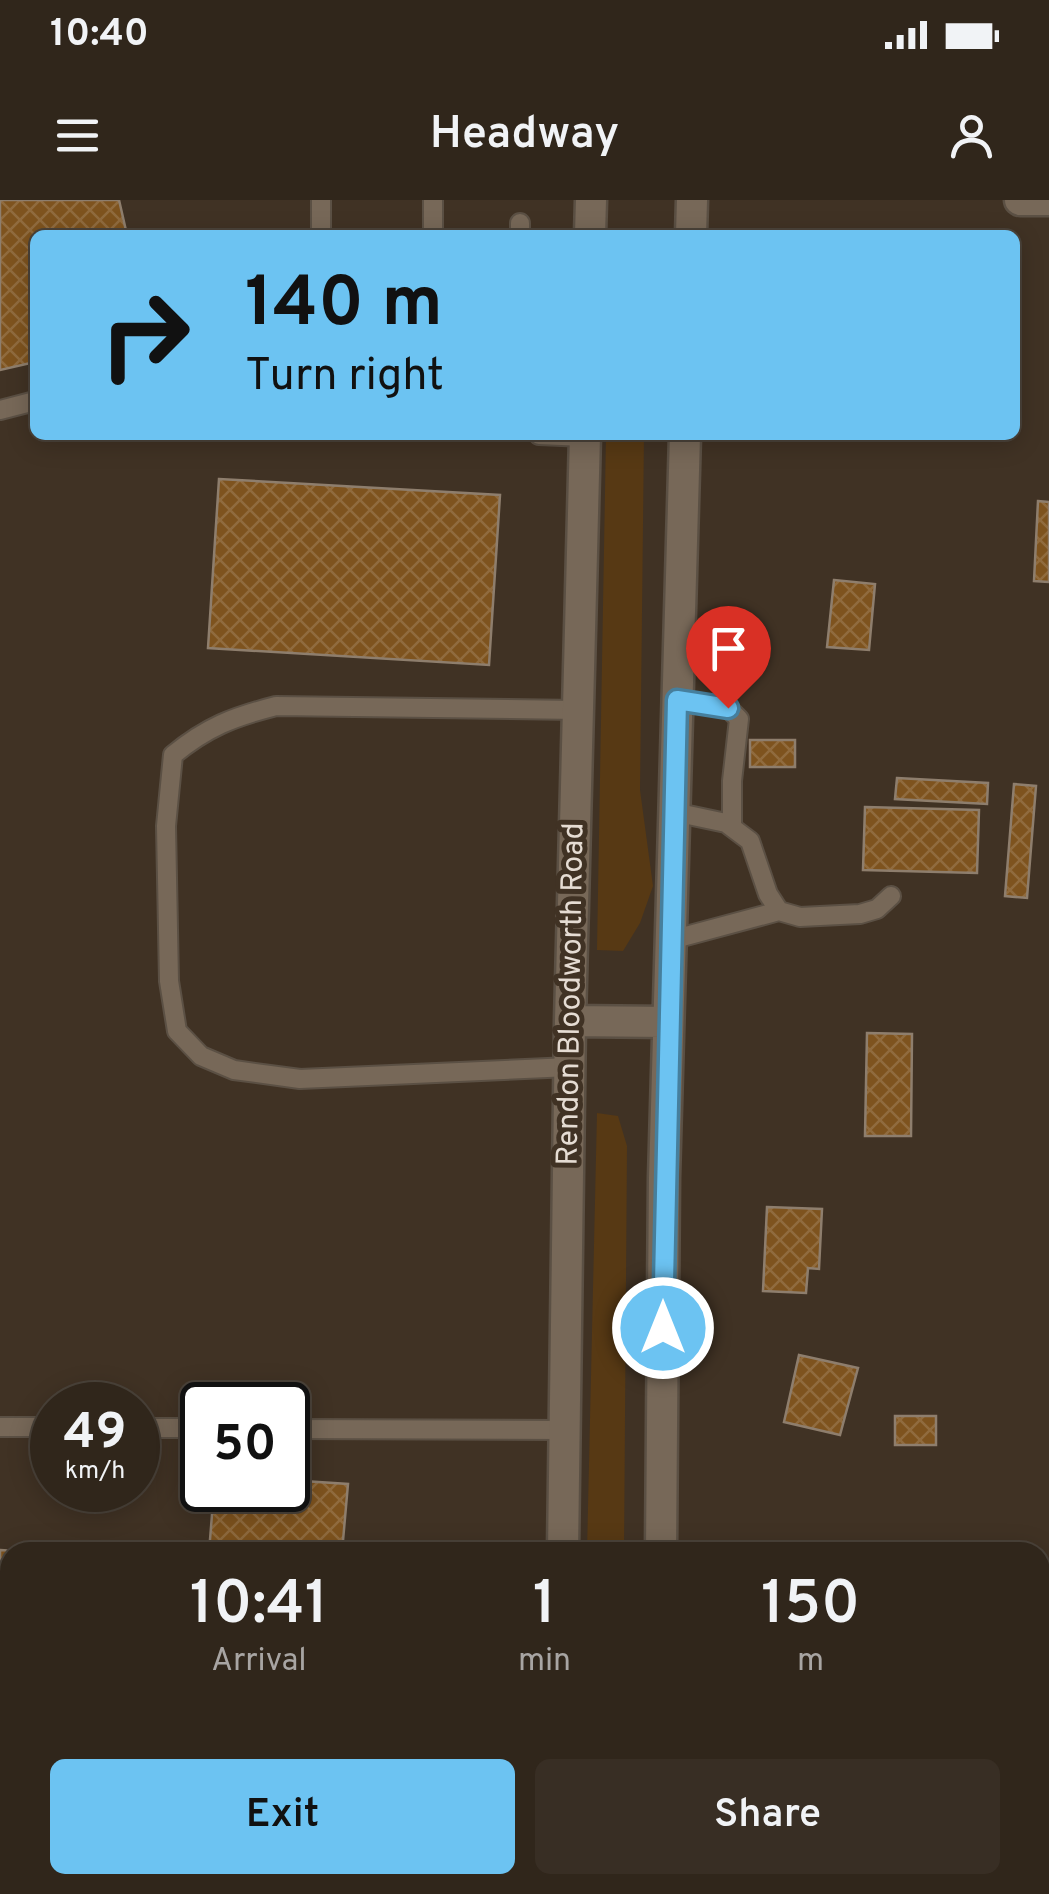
<!DOCTYPE html>
<style>
body{margin:0;font-family:Overpass,sans-serif;background:#382e24;color:#f1f3f6;height:100vh;display:flex;flex-direction:column;font-size:38px;white-space:nowrap}
*{box-sizing:border-box;margin:0}
p{font-size:32px;color:#a8a5a3}
.icon{flex:none;width:55px;height:55px;fill:none;stroke:currentColor;stroke-width:2;stroke-linecap:round;stroke-linejoin:round}
.map{position:relative;flex:1;overflow:hidden}
.side{position:absolute;left:0px;top:1342px;width:1050px;height:352px;display:flex;flex-direction:column;background:#30261b;border-radius:30px 30px 0 0;box-shadow:0 5px 25px #0003,0 0 0 2px #4b433a}
.side>*{flex:none}
.hud{position:absolute;left:30px;top:30px;width:990px;height:210px;border-radius:15px;box-shadow:0 5px 25px #0003,0 0 0 2px #4b433a;background:#6cc3f2;color:#111;overflow:hidden}
.speed{position:absolute;left:30px;top:1182px;display:flex;gap:20px;font-size:50px;font-weight:700;text-align:center}
.speed>*{display:grid;place-content:center;width:130px;height:130px;border-radius:50%;background:#30261b;box-shadow:0 5px 25px #0003,0 0 0 2px #4b433a;line-height:1}
.speed small{font-size:25px;font-weight:400}
.speed .limit{border:5px solid #111;border-radius:15px;background:#fff;color:#111}
.pin{position:absolute;display:grid;place-items:center;width:85px;height:85px;color:#fff;margin:-102px -42px;border-radius:50% 50% 50% 0;rotate:-45deg;box-shadow:0 0 10px #0007}
.pin .icon{rotate:45deg}
.me{position:absolute;width:110px;margin:-55px;rotate:0deg;stroke-linejoin:round;filter:drop-shadow(0 0 8px #0008)}
.turn{display:flex;align-items:center;gap:35px;height:210px;padding:0 50px;font-size:45px}
.turn .icon{width:130px;height:130px;stroke-width:2.5}
.turn b{display:block;font-size:70px;line-height:85px}
.eta{display:flex;justify-content:space-evenly;align-items:center;height:170px;text-align:center}
.eta b{font-size:60px;font-weight:600;line-height:70px}
.button{display:flex;gap:20px;margin-top:auto;padding:20px 50px}
.button a{flex:1;height:115px;border-radius:15px;background:#6cc3f2;color:#111;font-size:40px;font-weight:600;line-height:115px;text-align:center}
.button a+a{background:#382e24;color:#f1f3f6}
.status{display:flex;justify-content:space-between;align-items:center;height:70px;padding:0 50px;background:#30261b;direction:ltr}
.status svg{height:28px;fill:currentColor}
header{display:flex;justify-content:space-between;align-items:center;height:130px;padding:0 50px;background:#30261b;font-size:45px;font-weight:600}
.map>svg:first-child{display:block}
.grass{fill:#573914}
.building{fill:url(#building-cross-hatch);stroke:#8e7e6d;stroke-width:2.5}
.lines{fill:none;stroke-linecap:round;stroke-linejoin:round}
.lane-casing{stroke:#5b5044;stroke-width:22}
.street-casing{stroke:#5b5044;stroke-width:35}
.secondary-casing{stroke:#5b5044;stroke-width:35}
.lane{stroke:#776858;stroke-width:18}
.street{stroke:#776858;stroke-width:30}
.secondary{stroke:#776858;stroke-width:30}
.route-casing{stroke:#467f9d;stroke-width:25}
.route{stroke:#6cc3f2;stroke-width:18}
.labels{text-anchor:middle;dominant-baseline:central;stroke-width:10;stroke-linejoin:round;paint-order:stroke}
.street-label{font-size:30px;fill:#e5dcd3;stroke:#403224}
</style>
<div class="status"><b>10:40</b><svg viewBox="0 0 49 12"><path d="M0 12V9h3v3zM5 12V6h3v6zM10 12V3h3v9zM15 12V0h3v12zM26 1h20v11H26zM47 4h2v5h-2z"/></svg></div>
<header><svg class="icon" aria-label="menu" viewBox="0 0 24 24"><path d="M4 6h16M4 12h16M4 18h16"/></svg>Headway<svg class="icon" aria-label="person" viewBox="0 0 24 24"><circle cx="12" cy="8" r="4"/><path d="M4 21q1-7 8-7t8 7"/></svg></header>
<div class="map">
<svg width="1049" height="1694" viewBox="0 0 1049 1694">
<defs>
<pattern id="building-cross-hatch" width="8" height="8" patternUnits="userSpaceOnUse" patternTransform="scale(2.5)"><rect width="8" height="8" fill="#7e531e"/><path d="M0 0l8 8M0 8l8-8" fill="none" stroke="#906b3e"/></pattern>
</defs>
<rect width="100%" height="100%" fill="#403224"/>
<path class="grass" d="M 606,235 L 644,235 L 640,590 L 653,686 L 640,723 L 623,751 L 597,750 Z
M 597,913 L 618,916 L 627,946 L 624,1352 L 587,1352 Z"/>
<path class="building" d="M 0,0 L 119,0 L 127,35 L 35,35 L 35,162 L 0,170 Z
M 219,279 L 500,295 L 489,465 L 208,448 Z
M 1038,301 L 1049,302 L 1049,382 L 1034,381 Z
M 834,380 L 875,384 L 869,450 L 827,447 Z
M 750,540 L 795,540 L 795,567 L 750,567 Z
M 897,578 L 988,583 L 987,604 L 895,599 Z
M 1014,584 L 1036,586 L 1027,698 L 1005,696 Z
M 865,607 L 979,610 L 977,673 L 863,670 Z
M 867,833 L 912,834 L 911,936 L 865,936 Z
M 767,1007 L 822,1009 L 819,1069 L 808,1068 L 806,1093 L 763,1091 Z
M 799,1155 L 858,1168 L 840,1235 L 784,1222 Z
M 895,1216 L 936,1216 L 936,1245 L 895,1245 Z
M 288,1280 L 348,1284 L 342,1352 L 209,1352 L 214,1290 L 288,1290 Z
M 0,1350 L 33,1352 L 10,1352 L 10,1408 L 0,1407 Z"/>
<g class="lines">
<g class="lane-casing">
<path id="lane" d="M 321,0 L 321,35
M 433,35 L 433,0
M 520,35 L 520,23
M 0,210 L 35,201
M 539,235 L 585,237
M 677,499 L 728,508 L 739,519 L 732,581 L 732,627
M 674,612 L 726,623 L 750,641 L 768,694 L 779,711 L 800,717 L 860,714 L 877,709 L 891,696
M 671,740 L 779,711
M 570,867 L 300,879 L 234,870 L 201,856 L 177,831 L 169,781 L 166,626 L 173,555 C 207,527 233,517 276,506 L 578,510
M 0,1227 L 52,1227
M 138,1228 L 202,1228
M 288,1229 L 565,1230"/>
</g>
<g class="street-casing">
<path id="street" d="M 1020,0 L 1049,0
M 1040,1607 L 1049,1607"/>
</g>
<g class="secondary-casing">
<path id="secondary" d="M 590,35 L 591,0
M 691,35 L 692,0
M 570,821 L 668,822
M 563,1352 L 570,821 L 585,235
M 661,1352 L 664,978 L 685,235
M 659,1685 L 659,1694
M 559,1694 L 559,1685"/>
</g>
<use href="#lane" class="lane"/>
<use href="#street" class="street"/>
<use href="#secondary" class="secondary"/>
</g>
<g class="lines">
<g class="route-casing">
<path id="route" d="M 663,1128 L 677,500 L 728,508"/>
</g>
<use href="#route" class="route"/>
</g>
<g class="labels">
<g class="street-label">
<text transform="translate(572 794) rotate(-89)">Rendon Bloodworth Road</text>
</g>
</g>
</svg>
<div class="speed"><div>49<small>km/h</small></div><div class="limit">50</div></div>
<div class="pin" style="left:728px;top:508px;background:#d93025"><svg class="icon" aria-label="arrive" viewBox="0 0 24 24"><path d="M6 21V4h12l-3 4 3 4H6"/></svg></div>
<svg class="me" style="left:663px;top:1128px" viewBox="-20 -20 40 40"><circle r="17" fill="#6cc3f2" stroke="#fff" stroke-width="3"/><path d="M0-11L8 9 0 5-8 9z" fill="#fff"/></svg>
<div class="hud">
<div class="turn"><svg class="icon" aria-label="right" viewBox="0 0 24 24"><path d="M7 20v-9h11M14 6l5 5-5 5"/></svg><div><b>140 m</b>Turn right</div></div>
</div>
<section class="side">
<div class="eta">
<div><b>10:41</b><p>Arrival</p></div>
<div><b>1</b><p>min</p></div>
<div><b>150</b><p>m</p></div>
</div>
<div class="button"><a>Exit</a><a>Share</a></div>
</section>
</div>
